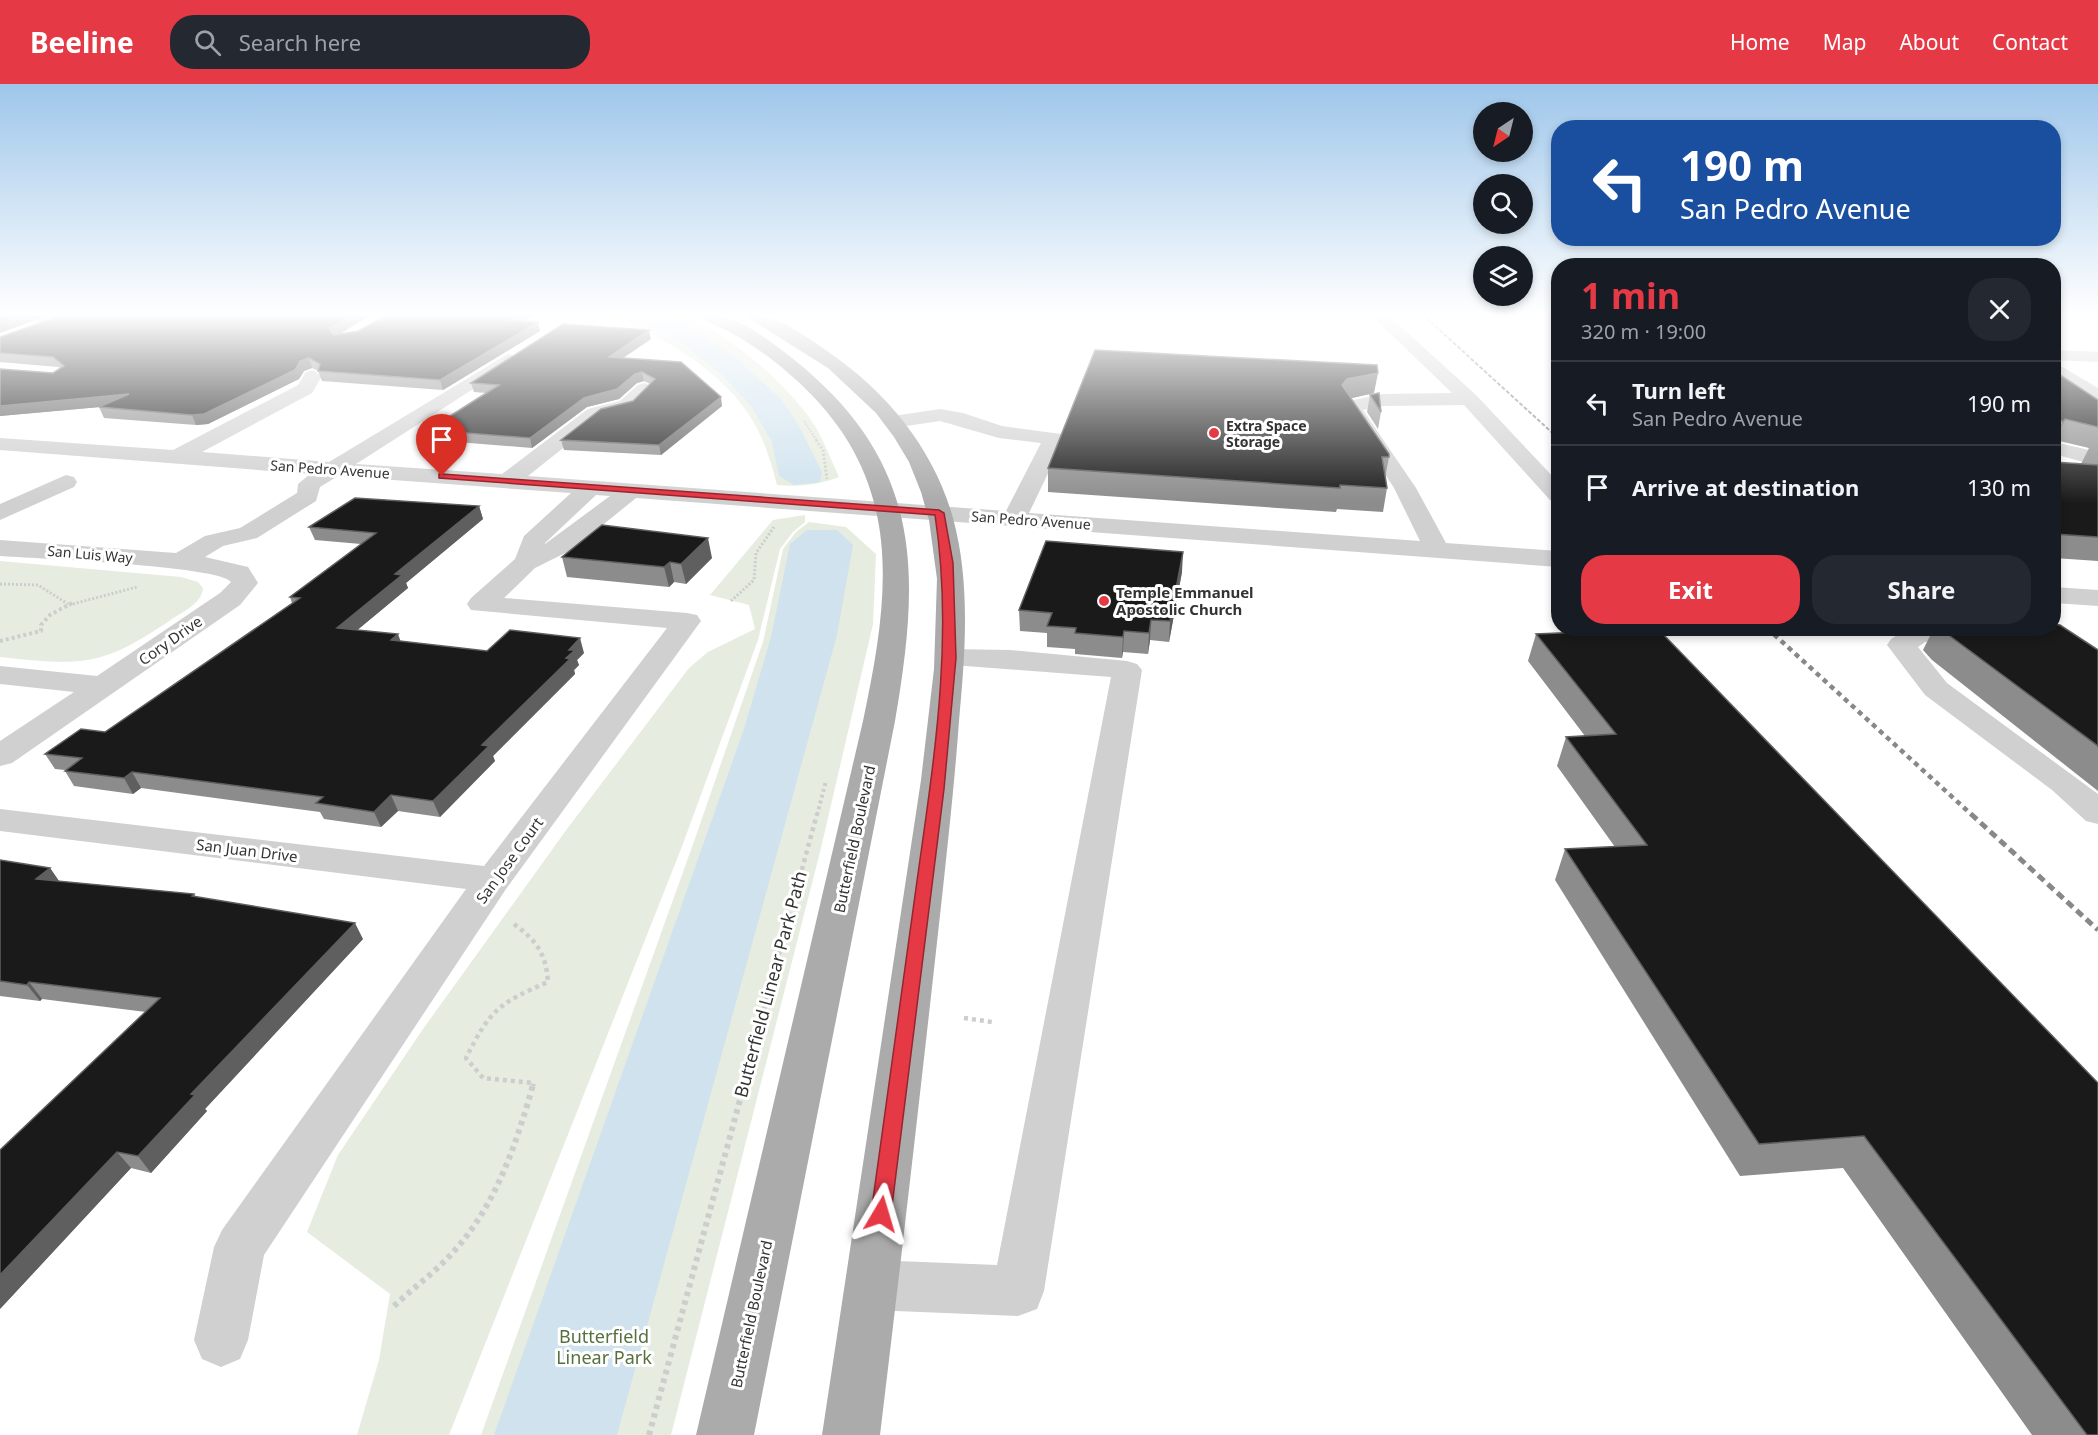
<!DOCTYPE html>
<meta charset="utf-8">
<style>
body{margin:0;font-family:"Noto Sans",sans-serif;background:#242831;color:#f1f3f6;height:100vh;display:flex;flex-direction:column;font-size:22px;white-space:nowrap}
*{box-sizing:border-box;margin:0}
p{font-size:20px;color:#9ea1a6}
.icon{flex:none;width:33px;height:33px;fill:none;stroke:currentColor;stroke-width:2;stroke-linecap:round;stroke-linejoin:round}
.map{position:relative;flex:1;overflow:hidden}
.drawer{position:absolute;left:1551px;top:174px;width:510px;height:378px;display:flex;flex-direction:column;background:#171b24;border-radius:24px;box-shadow:0 3px 9px #0003}
.drawer>*{flex:none}
.guide{position:absolute;left:1551px;top:36px;width:510px;height:126px;border-radius:24px;box-shadow:0 3px 9px #0003;background:#1a4fa0;color:#fff;overflow:hidden}
.needle{width:39px;rotate:215deg}
.fabs{position:absolute;left:1473px;top:18px;display:grid;gap:12px}
.fabs a{display:grid;place-items:center;width:60px;height:60px;border-radius:50%;background:#171b24;box-shadow:0 3px 9px #0003;font-size:30px}
.pin{position:absolute;display:grid;place-items:center;width:51px;height:51px;color:#fff;margin:-62px -26px;border-radius:50% 50% 50% 0;rotate:-45deg;box-shadow:0 0 6px #0007}
.pin .icon{rotate:45deg}
.me{position:absolute;width:66px;margin:-33px;rotate:7deg;stroke-linejoin:round;filter:drop-shadow(0 0 4px #0008)}
.turn{display:flex;align-items:center;gap:21px;height:126px;padding:0 30px;font-size:27px}
.turn .icon{width:78px;height:78px;stroke-width:2.5}
.turn b{display:block;font-size:42px;line-height:51px}
.round{display:grid;place-items:center;flex:none;width:63px;height:63px;border-radius:24px;background:#242831}
.headline{display:flex;align-items:center;justify-content:space-between;height:102px;padding:0 30px}
h1{font-size:36px;font-weight:700;line-height:45px;color:#e63946}
.primary-button{display:flex;gap:12px;margin-top:auto;padding:12px 30px}
.primary-button a{flex:1;height:69px;border-radius:24px;background:#e63946;color:#fff;font-size:24px;font-weight:700;line-height:69px;text-align:center}
.primary-button a+a{background:#242831;color:#f1f3f6}
ul{padding:0;list-style:none}
li{display:flex;align-items:center;gap:18px;height:84px;padding:0 30px;border-top:2px solid #363941}
li div{flex:1}
li b{display:block;font-size:22px}
li em{font-style:normal}
header{display:flex;align-items:center;gap:36px;box-sizing:border-box;height:84px;padding:0 30px;background:#e63946;color:#fff}
header strong{font-size:28px}
nav{display:flex;gap:33px;margin-inline-start:auto;font-size:21px}
.search{width:420px;height:54px;background:#242831;display:flex;align-items:center;gap:15px;box-sizing:border-box;padding:0 21px;border-radius:24px;color:#9ea1a6;font-size:22px}
.map>svg:first-child{display:block}
.green{fill:#e6ecdf}
.water{fill:#cfe2ee}
.lines{fill:none;stroke-linecap:round;stroke-linejoin:round}
.path-far4{stroke:#cdcdcd;stroke-width:2;stroke-dasharray:1.5 1.5;stroke-linecap:butt}
.path-far3{stroke:#cdcdcd;stroke-width:3;stroke-dasharray:2 2;stroke-linecap:butt}
.path-far2{stroke:#cdcdcd;stroke-width:4;stroke-dasharray:3 3;stroke-linecap:butt}
.path-far1{stroke:#cdcdcd;stroke-width:4.5;stroke-dasharray:4 4;stroke-linecap:butt}
.path{stroke:#cdcdcd;stroke-width:6;stroke-dasharray:4.5 4.5;stroke-linecap:butt}
.minor{fill:#d0d0d0;fill-rule:evenodd}
.major{fill:#ababab;fill-rule:evenodd}
.rail-far2{stroke:#888;stroke-width:2;stroke-dasharray:4 2;stroke-linecap:butt}
.rail-far1{stroke:#888;stroke-width:4.5;stroke-dasharray:5 4.5;stroke-linecap:butt}
.rail{stroke:#888;stroke-width:5;stroke-dasharray:8 5;stroke-linecap:butt}
.wall{fill:#8c8c8c}
.shaded-wall{fill:#5f5f5f}
.building{fill:#1a1a1a;stroke:#5f5f5f;stroke-width:1.5}
.route{fill:#e63946;stroke:#96252e;stroke-width:1.5}
.poi-dot{fill:#e63946;stroke:#fff;stroke-width:2}
.labels{text-anchor:middle;dominant-baseline:central;stroke-width:6;stroke-linejoin:round;paint-order:stroke}
.far-poi-label{font-size:14px;font-weight:bold;fill:#333;stroke:#fff;text-anchor:start}
.far-street-label{font-size:14px;fill:#333;stroke:#fff}
.poi-label{font-size:15px;font-weight:bold;fill:#333;stroke:#fff;text-anchor:start}
.street-label{font-size:15px;fill:#333;stroke:#fff}
.near-street-label{font-size:18px;fill:#333;stroke:#fff}
.near-park-label{font-size:18px;fill:#56703f;stroke:#fff}
</style>
<header>
<strong>Beeline</strong>
<div class="search"><svg class="icon" aria-label="search" viewBox="0 0 24 24"><circle cx="10" cy="10" r="6"/><path d="M15 15l6 6"/></svg>Search here</div>
<nav><a>Home</a><a>Map</a><a>About</a><a>Contact</a></nav>
</header>
<div class="map">
<svg width="2098" height="1351" viewBox="0 0 2098 1351">
<rect width="100%" height="100%" fill="#fff"/>
<path class="green" d="M 612,230 C 630,230 664,225 680,231 C 725,245 795,306 818,347 C 826,362 832,378 839,393 C 817,401 800,403 777,401 C 773,386 769,371 763,357 C 737,293 670,258 612,230 Z
M 805,431 L 805,438 L 793,448 L 780,465 L 758,556 L 681,765 L 449,1351 L 357,1351 L 379,1276 L 390,1210 L 307,1148 L 338,1071 L 423,945 L 567,745 L 689,584 L 708,568 L 755,545 L 749,521 L 710,511 L 773,436 Z
M 809,438 L 846,443 L 876,470 L 873,540 L 821,764 L 671,1351 L 481,1351 L 697,749 L 763,558 L 783,465 L 796,448 Z
M 0,477 L 181,493 L 198,498 L 203,504 C 202,519 184,527 172,535 C 102,583 83,582 0,573 Z"/>
<path class="water" d="M 623,230 L 659,230 L 683,239 L 734,272 L 781,315 L 798,340 L 822,388 L 820,398 L 794,401 L 779,392 L 772,358 L 751,322 L 722,291 L 677,255 Z
M 807,446 L 837,446 L 853,461 L 837,551 L 617,1351 L 494,1351 L 744,645 L 771,553 L 790,460 Z"/>
<g class="lines">
<path class="path-far4" d="M 669,230 L 682,236
M 804,337 L 817,357"/>
<path class="path-far3" d="M 816,356 L 823,366 L 827,395
M 0,500 L 38,501 L 68,520
M 731,517 L 754,496 L 756,469 L 774,443
M 69,521 L 137,503"/>
<path class="path-far2" d="M 0,557 L 41,547 L 41,541 L 50,531 L 72,519
M 817,731 L 826,697"/>
<path class="path-far1" d="M 514,840 C 537,857 546,870 548,898 C 499,919 490,926 466,974 L 483,994 L 534,999 L 533,1002
M 964,934 L 992,938
M 743,1002 L 817,730"/>
<path class="path" d="M 394,1222 C 414,1203 437,1187 455,1166 C 497,1119 516,1060 533,1001
M 649,1351 L 744,1001"/>
<path class="minor" d="M 0,230 L 63,230 L 68,234 L 60,239 L 0,236 Z
M 1370,230 L 1387,230 L 1476,311 L 1558,398 L 1558,418 L 1550,416 L 1464,321 L 1382,322 L 1363,326 L 1416,404 L 1446,459 L 1558,467 L 1558,483 L 636,414 L 573,465 L 535,484 L 504,514 L 687,529 L 697,531 L 701,537 L 506,805 L 264,1171 L 248,1256 L 240,1275 L 221,1283 L 202,1275 L 194,1256 L 214,1163 L 222,1146 L 466,805 L 0,747 L 0,725 L 484,782 L 667,544 L 471,526 L 467,520 L 471,514 L 515,475 L 524,452 L 571,409 L 338,392 L 320,403 L 316,417 L 257,454 L 223,462 L 205,473 L 248,483 L 258,499 L 240,521 L 12,679 L 0,682 L 0,657 L 74,608 L 0,600 L 0,582 L 97,592 L 220,509 L 231,498 C 221,482 30,474 0,472 L 0,456 L 176,469 L 205,452 L 240,444 L 297,409 L 298,400 L 310,390 L 0,366 L 0,354 L 173,366 L 298,301 L 306,288 L 313,286 L 322,292 L 312,309 L 202,368 L 329,378 L 508,270 L 514,271 L 517,275 L 514,279 L 356,380 L 502,390 L 588,325 L 620,317 L 638,301 L 645,299 L 655,305 L 634,325 L 602,333 L 528,392 L 1006,427 L 1041,359 L 999,354 L 940,337 L 893,344 L 886,342 L 883,338 L 886,334 L 893,332 L 940,325 L 963,329 L 1002,342 L 1061,350 L 1065,354 L 1029,429 L 1420,457 L 1394,404 L 1341,322 L 1344,318 L 1382,310 L 1452,309 ZM 596,411 L 610,412 L 545,460 L 545,459 Z
M 2054,266 L 2098,268 L 2098,278 L 2054,276 Z
M 2054,278 L 2098,304 L 2098,318 L 2054,292 Z
M 2054,358 L 2098,368 L 2098,382 L 2054,370 Z
M 66,391 L 74,393 L 77,398 L 74,403 L 0,436 L 0,420 Z
M 2054,503 L 2098,506 L 2098,522 L 2054,519 Z
M 1908,544 L 1989,544 L 1992,549 L 1988,555 L 1925,558 L 1918,563 L 1947,599 L 2098,710 L 2098,740 L 2086,737 L 2052,706 L 1925,611 L 1887,561 L 1891,555 Z
M 950,565 L 1010,566 L 1127,577 L 1137,580 L 1142,586 L 1044,1207 L 1037,1225 L 1018,1232 L 872,1226 L 853,1219 L 846,1201 L 853,1183 L 872,1176 L 997,1181 L 1111,593 L 940,580 L 935,574 L 940,568 Z"/>
<path class="major" d="M 700,230 C 733,227 766,254 792,274 C 923,378 921,486 895,637 L 754,1351 L 696,1351 L 863,637 C 891,505 905,393 794,294 C 776,278 756,263 735,251 C 724,244 707,240 700,230 Z
M 742,230 C 774,228 804,251 830,269 C 888,309 934,366 953,434 C 971,500 965,571 959,637 C 955,693 949,748 943,804 C 923,986 902,1169 880,1351 L 822,1351 L 921,696 L 934,585 L 937,495 L 929,436 L 921,408 L 909,378 L 894,353 L 876,329 L 828,284 Z"/>
<path class="rail-far2" d="M 1422,230 L 1558,354"/>
<path class="rail-far1" d="M 1767,544 L 1972,731"/>
<path class="rail" d="M 1971,730 L 2098,846"/>
</g>
<path class="wall" d="M 373,230 L 338,250 L 537,230 L 525,237 L 540,247 L 443,306 L 322,297 L 318,287 L 312,284 L 304,287 L 299,295 L 208,340 L 196,341 L 104,334 L 99,323 L 0,332 L 0,285 L 53,289 L 60,284 L 58,283 L 0,278 L 0,253 Z
M 651,255 L 623,274 L 722,322 L 661,371 L 564,366 L 561,356 L 633,317 L 650,300 L 644,297 L 637,299 L 619,315 L 587,323 L 532,364 L 432,356 L 428,346 L 486,309 L 474,308 L 471,299 Z
M 1095,266 L 1374,309 L 1351,314 L 1389,373 L 1385,394 L 1387,404 L 1383,428 L 1337,425 L 1336,428 L 1048,408 L 1048,384 Z
M 2054,287 L 2098,316 L 2098,477 L 2054,474 L 2054,378 L 2081,380 L 2089,364 L 2055,356 L 2054,357 Z
M 1370,311 L 1381,328 L 1378,345 L 1367,328 Z
M 479,422 L 483,435 L 406,499 L 408,504 L 357,546 L 400,557 L 487,567 L 584,569 L 577,576 L 579,581 L 574,586 L 575,590 L 493,672 L 495,677 L 440,733 L 398,727 L 381,743 L 324,735 L 320,728 L 141,704 L 133,710 L 74,702 L 65,687 L 65,686 L 55,685 L 45,670 L 105,648 L 292,519 L 290,513 L 361,460 L 315,456 L 309,443 Z
M 562,473 L 712,474 L 686,500 L 674,498 L 669,503 L 567,493 Z
M 1182,488 L 1169,558 L 1150,556 L 1148,570 L 1123,568 L 1122,574 L 1075,570 L 1075,565 L 1047,563 L 1047,549 L 1020,547 L 1019,526 Z
M 1934,544 L 2054,544 L 2098,566 L 2098,707 L 1932,576 L 1923,566 Z
M 1658,545 L 2098,1351 L 2032,1351 L 1843,1084 L 1740,1092 L 1555,796 L 1565,765 L 1615,763 L 1557,682 L 1566,653 L 1585,652 L 1528,577 L 1536,550 Z
M 0,776 L 50,784 L 59,797 L 194,810 L 196,813 L 363,855 L 205,1025 L 207,1027 L 151,1089 L 131,1084 L 0,1225 L 146,928 L 42,915 L 40,917 L 0,912 Z"/>
<path class="shaded-wall" d="M 24,230 L 52,230 L 0,249 L 0,238 Z
M 355,230 L 373,230 L 333,254 L 329,244 Z
M 520,230 L 537,230 L 511,245 L 509,236 Z
M 538,238 L 540,247 L 443,306 L 440,296 Z
M 649,246 L 651,255 L 611,282 L 609,273 Z
M 309,274 L 312,284 L 304,287 L 299,295 L 208,340 L 196,341 L 192,331 L 300,277 Z
M 642,288 L 644,297 L 637,299 L 619,315 L 587,323 L 532,364 L 530,354 L 584,314 L 635,290 Z
M 1378,289 L 1374,309 L 1344,316 L 1342,301 L 1347,295 Z
M 129,310 L 134,320 L 0,332 L 0,322 Z
M 721,313 L 722,322 L 661,371 L 659,361 Z
M 2065,335 L 2055,356 L 2054,357 L 2054,355 L 2063,338 Z
M 479,422 L 483,435 L 406,499 L 408,504 L 343,558 L 337,544 L 395,490 Z
M 708,454 L 712,474 L 686,500 L 681,480 Z
M 1183,468 L 1182,488 L 1169,558 L 1170,537 Z
M 670,478 L 674,498 L 669,503 L 664,483 Z
M 1151,536 L 1150,556 L 1148,570 L 1149,549 Z
M 1124,547 L 1123,568 L 1122,574 L 1123,553 Z
M 398,550 L 403,564 L 391,556 Z
M 580,554 L 584,569 L 577,576 L 579,581 L 574,586 L 575,590 L 493,672 L 495,677 L 440,733 L 433,717 L 482,661 L 566,574 L 569,566 Z
M 132,688 L 141,704 L 133,710 L 124,694 Z
M 391,711 L 398,727 L 381,743 L 374,728 Z
M 50,784 L 61,800 L 36,795 Z
M 355,839 L 363,855 L 205,1025 L 207,1027 L 151,1089 L 138,1072 L 191,1010 Z
M 29,898 L 42,915 L 40,917 L 27,901 Z
M 117,1068 L 131,1084 L 0,1225 L 0,1191 Z"/>
<path class="building" d="M 0,230 L 24,230 L 0,238 Z
M 65,230 L 355,230 L 329,244 L 334,251 L 358,247 L 382,234 L 385,230 L 520,230 L 509,236 L 538,238 L 440,296 L 318,287 L 320,280 L 309,274 L 300,277 L 295,286 L 204,330 L 192,331 L 99,323 L 129,310 L 0,322 L 0,285 L 53,289 L 64,282 L 53,273 L 0,269 L 0,253 Z
M 563,240 L 649,246 L 609,273 L 681,278 L 721,313 L 659,361 L 561,356 L 601,325 L 633,317 L 655,295 L 642,288 L 635,290 L 617,305 L 584,314 L 530,354 L 428,346 L 499,301 L 471,299 Z
M 1095,266 L 1377,281 L 1378,289 L 1347,295 L 1342,301 L 1389,370 L 1389,373 L 1382,373 L 1387,404 L 1340,401 L 1340,404 L 1048,384 Z
M 2054,287 L 2098,316 L 2098,343 L 2065,335 L 2063,338 L 2054,331 Z
M 1379,309 L 1381,328 L 1370,311 Z
M 2054,378 L 2098,381 L 2098,453 L 2054,450 Z
M 355,414 L 479,422 L 395,490 L 402,491 L 337,544 L 398,550 L 391,556 L 487,567 L 510,546 L 580,554 L 569,566 L 575,566 L 566,574 L 570,575 L 482,661 L 489,662 L 433,717 L 391,711 L 374,728 L 316,719 L 323,713 L 132,688 L 124,694 L 65,687 L 82,674 L 45,670 L 81,645 L 105,648 L 300,514 L 290,513 L 376,449 L 309,443 Z
M 602,441 L 708,454 L 681,480 L 670,478 L 664,483 L 562,473 Z
M 1046,457 L 1183,468 L 1170,537 L 1151,536 L 1149,549 L 1124,547 L 1123,553 L 1075,549 L 1076,544 L 1047,542 L 1052,529 L 1019,526 Z
M 2054,540 L 2060,541 L 2098,566 L 2098,662 L 1946,549 L 1942,544 L 2054,544 Z
M 1658,545 L 2098,999 L 2098,1351 L 2087,1351 L 1864,1052 L 1759,1060 L 1565,765 L 1647,761 L 1566,653 L 1616,650 L 1536,550 Z
M 0,776 L 50,784 L 36,795 L 194,810 L 192,812 L 355,839 L 191,1010 L 195,1011 L 138,1072 L 117,1068 L 0,1191 L 0,1066 L 160,914 L 29,898 L 27,901 L 0,897 Z"/>
<linearGradient id="sky" x2="0" y2="1"><stop stop-color="#9ec6ea"/><stop offset="0.55" stop-color="#fff"/><stop offset="1" stop-color="#fff" stop-opacity="0"/></linearGradient>
<rect width="2098" height="419" fill="url(#sky)"/>
<path class="route" d="M 442,390 L 939,426 L 944,429 L 953,479 L 956,574 L 944,705 L 891,1130 L 888,1137 L 881,1140 L 874,1137 L 871,1130 C 886,1019 902,908 917,797 C 934,675 954,555 935,431 L 439,394 L 439,390 Z"/>
<g class="poi-dot">
<circle cx="1214" cy="349" r="6"/>
<circle cx="1104" cy="517" r="6"/>
</g>
<g class="labels">
<g class="far-poi-label">
<text x="1226" y="341">Extra Space<tspan x="1226" dy="16">Storage</tspan></text>
</g>
<g class="far-street-label">
<text transform="translate(330 385) rotate(4)">San Pedro Avenue</text>
<text transform="translate(1031 436) rotate(4)">San Pedro Avenue</text>
<text transform="translate(90 470) rotate(5)">San Luis Way</text>
</g>
<g class="poi-label">
<text x="1116" y="508">Temple Emmanuel<tspan x="1116" dy="17">Apostolic Church</tspan></text>
</g>
<g class="street-label">
<text transform="translate(170 556) rotate(-35)">Cory Drive</text>
<text transform="translate(854 755) rotate(-78)">Butterfield Boulevard</text>
<text transform="translate(247 766) rotate(7)">San Juan Drive</text>
<text transform="translate(509 776) rotate(-54)">San Jose Court</text>
<text transform="translate(751 1230) rotate(-78)">Butterfield Boulevard</text>
</g>
<g class="near-street-label">
<text transform="translate(770 900) rotate(-75)">Butterfield Linear Park Path</text>
</g>
<g class="near-park-label">
<text x="604" y="1252">Butterfield<tspan x="604" dy="21">Linear Park</tspan></text>
</g>
</g>
</svg>
<div class="fabs">
<a><svg class="needle" viewBox="-14 -14 28 28"><path d="M0-13l5 13h-10z" fill="#e53935"/><path d="M0 13l5-13h-10z" fill="#9ea1a6"/></svg></a>
<a><svg class="icon" aria-label="search" viewBox="0 0 24 24"><circle cx="10" cy="10" r="6"/><path d="M15 15l6 6"/></svg></a>
<a><svg class="icon" aria-label="layers" viewBox="0 0 24 24"><path d="M12 4l9 5-9 5-9-5zM3 14l9 5 9-5"/></svg></a>
</div>
<div class="pin" style="left:442px;top:392px;background:#d93025"><svg class="icon" aria-label="arrive" viewBox="0 0 24 24"><path d="M6 21V4h12l-3 4 3 4H6"/></svg></div>
<svg class="me" style="left:881px;top:1130px" viewBox="-20 -20 40 40"><path d="M0-17L14 15 0 8-14 15z" fill="#e63946" stroke="#fff" stroke-width="4"/></svg>
<div class="guide">
<div class="turn"><svg class="icon" aria-label="left" viewBox="0 0 24 24"><path d="M17 20v-9H6M10 6l-5 5 5 5"/></svg><div><b>190 m</b>San Pedro Avenue</div></div>
</div>
<section class="drawer">
<div class="headline"><div><h1>1 min</h1><p>320 m · 19:00</p></div><a class="round"><svg class="icon" aria-label="close" viewBox="0 0 24 24"><path d="M6 6l12 12M18 6L6 18"/></svg></a></div>
<ul>
<li><svg class="icon" aria-label="left" viewBox="0 0 24 24"><path d="M17 20v-9H6M10 6l-5 5 5 5"/></svg><div><b>Turn left</b><p>San Pedro Avenue</p></div><em>190 m</em></li>
<li><svg class="icon" aria-label="arrive" viewBox="0 0 24 24"><path d="M6 21V4h12l-3 4 3 4H6"/></svg><div><b>Arrive at destination</b></div><em>130 m</em></li>
</ul>
<div class="primary-button"><a>Exit</a><a>Share</a></div>
</section>
</div>
